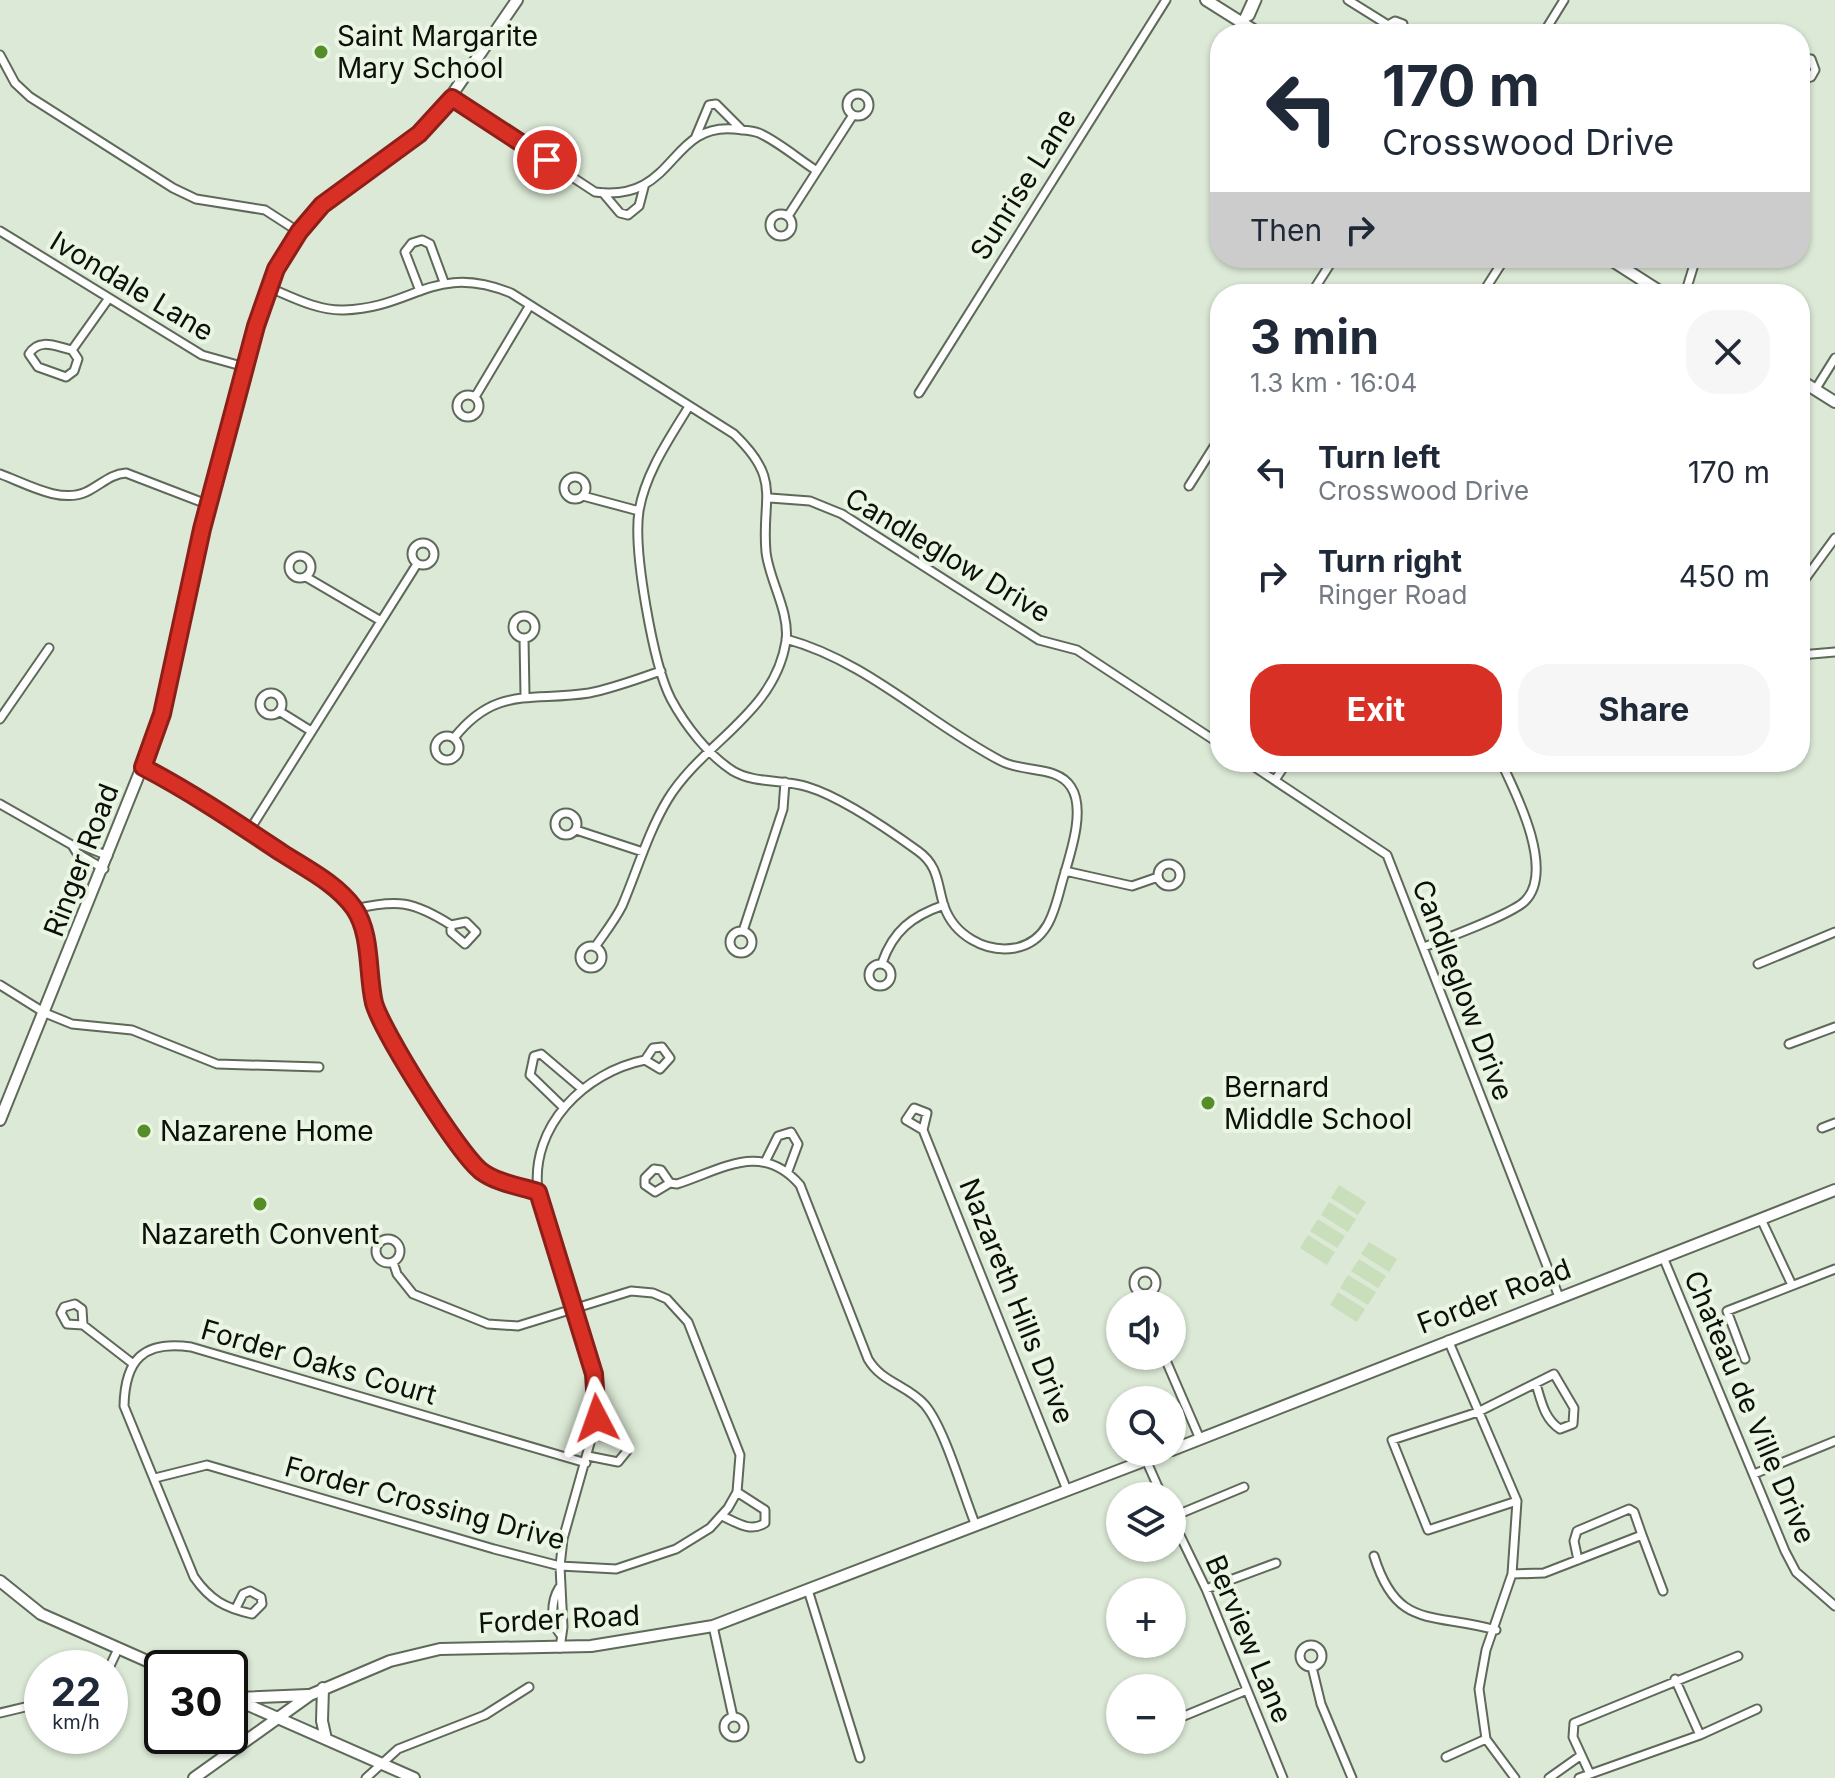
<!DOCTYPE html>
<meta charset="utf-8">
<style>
body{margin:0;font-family:Inter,sans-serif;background:#f6f6f7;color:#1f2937;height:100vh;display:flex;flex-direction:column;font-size:30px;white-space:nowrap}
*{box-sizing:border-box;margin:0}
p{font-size:26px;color:#747a83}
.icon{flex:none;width:44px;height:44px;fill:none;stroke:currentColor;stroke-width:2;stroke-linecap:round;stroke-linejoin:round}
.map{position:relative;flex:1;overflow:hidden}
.sheet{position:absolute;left:1210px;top:284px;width:600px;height:488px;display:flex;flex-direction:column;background:#fff;border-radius:32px;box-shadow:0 2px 6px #0004}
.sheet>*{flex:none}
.banner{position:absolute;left:1210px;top:24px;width:600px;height:244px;border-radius:32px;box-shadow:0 2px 6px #0004;background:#fff;color:#1f2937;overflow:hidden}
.fabs{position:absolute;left:1106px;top:1290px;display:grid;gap:16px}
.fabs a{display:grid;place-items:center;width:80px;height:80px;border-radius:50%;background:#fff;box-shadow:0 2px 6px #0004;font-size:40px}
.speed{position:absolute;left:24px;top:1650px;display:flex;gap:16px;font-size:40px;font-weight:700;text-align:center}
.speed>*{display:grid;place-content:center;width:104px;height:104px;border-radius:50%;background:#fff;box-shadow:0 2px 6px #0004;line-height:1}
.speed small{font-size:20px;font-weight:400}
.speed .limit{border:4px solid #111;border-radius:12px;background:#fff;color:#111}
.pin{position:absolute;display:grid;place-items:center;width:68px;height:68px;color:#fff;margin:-34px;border:4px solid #fff;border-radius:50%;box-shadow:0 2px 8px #0007}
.me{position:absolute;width:88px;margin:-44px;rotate:356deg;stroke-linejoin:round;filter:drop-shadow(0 0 6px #0008)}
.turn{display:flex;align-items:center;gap:28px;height:168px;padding:0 40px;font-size:36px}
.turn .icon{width:104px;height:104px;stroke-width:2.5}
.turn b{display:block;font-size:56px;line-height:68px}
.then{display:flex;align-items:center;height:76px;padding:0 40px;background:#0003;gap:16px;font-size:30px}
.round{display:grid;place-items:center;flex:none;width:84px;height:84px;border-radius:32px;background:#f6f6f7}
.summary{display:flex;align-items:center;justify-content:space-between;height:136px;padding:0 40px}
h1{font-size:48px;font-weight:700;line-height:60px}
.cta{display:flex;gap:16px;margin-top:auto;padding:16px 40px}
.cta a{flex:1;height:92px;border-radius:32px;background:#d93025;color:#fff;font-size:32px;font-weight:700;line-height:92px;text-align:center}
.cta a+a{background:#f6f6f7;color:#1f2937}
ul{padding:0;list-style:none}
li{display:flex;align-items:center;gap:24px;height:104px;padding:0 40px}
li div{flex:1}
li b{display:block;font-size:30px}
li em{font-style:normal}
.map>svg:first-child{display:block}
.green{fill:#c9dfbc}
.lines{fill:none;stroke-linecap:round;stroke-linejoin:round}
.street-casing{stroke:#5e6959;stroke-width:11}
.secondary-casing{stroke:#5e6959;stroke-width:14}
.street{stroke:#fff;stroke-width:7}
.secondary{stroke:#fff;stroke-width:10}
.route-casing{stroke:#8d1f18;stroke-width:20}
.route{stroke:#d93025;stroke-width:14}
.poi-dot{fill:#558d29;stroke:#eaf6e3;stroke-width:3}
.labels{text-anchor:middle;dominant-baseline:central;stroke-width:8;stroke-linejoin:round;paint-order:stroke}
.poi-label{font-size:28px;fill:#0c100a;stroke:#eaf6e3;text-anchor:start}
.street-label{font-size:28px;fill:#0c100a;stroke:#eaf6e3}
</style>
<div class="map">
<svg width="1835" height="1778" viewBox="0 0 1835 1778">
<rect width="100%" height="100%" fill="#dce9d6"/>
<path class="green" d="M 1339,1185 L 1366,1202 L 1358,1215 L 1331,1198 Z
M 1329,1202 L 1356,1219 L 1348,1232 L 1321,1215 Z
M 1318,1219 L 1345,1236 L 1337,1248 L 1310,1231 Z
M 1308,1235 L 1335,1252 L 1327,1265 L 1300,1248 Z
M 1369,1242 L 1397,1259 L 1389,1272 L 1361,1254 Z
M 1359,1259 L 1386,1276 L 1378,1288 L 1351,1271 Z
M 1348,1275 L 1376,1292 L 1368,1305 L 1340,1288 Z
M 1338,1292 L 1365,1309 L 1357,1322 L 1330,1305 Z"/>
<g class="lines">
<g class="street-casing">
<path id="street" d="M 1348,0 L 1388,25
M 1244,19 L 1250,16 L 1257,0
M 1242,22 L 1252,0
M 1387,34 L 1388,25 L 1395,21 L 1403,24 L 1404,34
M 1543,34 L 1564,0
M 0,55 L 15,83 L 30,97 L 173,188 L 196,199 L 265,210 L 299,232
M 1800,58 L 1811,59 L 1815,70 L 1811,77 L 1800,80
M847 105a11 11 0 1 1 22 0a11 11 0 1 1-22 0Z
M 452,98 L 595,192 C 676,203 668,123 734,129 C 742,130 752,130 759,133 C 779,142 798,159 817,171
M 696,136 L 709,105 L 716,104 L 742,130
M 603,193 L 620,213 L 628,215 L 639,206 L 644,187
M770 225a11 11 0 1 1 22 0a11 11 0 1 1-22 0Z
M 788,216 L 853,115
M 0,231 L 202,355 L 245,367
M 268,287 C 292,297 318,311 344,310 C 414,308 434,262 511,293 L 734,434 C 783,481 761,497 766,552 C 769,580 790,612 786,641 C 775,713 703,742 668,799 C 648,832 637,871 622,906 C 615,920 604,934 595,947
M 420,291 L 405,252 L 412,243 L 422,240 L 430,244 L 444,282
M 1311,294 L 1334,258
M 1482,294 L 1505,258
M 1685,294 L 1696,258
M 72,350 C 57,347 39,337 29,354 L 38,367 L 66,377 L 74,371 L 78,359 L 72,350 L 109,298
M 1815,390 L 1835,358
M 919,393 L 1166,0
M457 406a11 11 0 1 1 22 0a11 11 0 1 1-22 0Z
M 475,397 L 530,305
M 688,408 C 669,439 645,474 639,511 C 633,550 653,664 671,699 C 685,725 708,755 733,771 C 755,784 784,779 808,787 C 841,797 889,830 918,851 C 939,866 937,884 944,906 C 954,935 985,953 1015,948 C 1047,942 1054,913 1061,886 C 1068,860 1087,811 1071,787 C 1057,765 1023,773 1001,761 C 928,723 867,661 786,639
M 0,474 C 25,483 60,504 86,492 C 101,485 110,474 126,473 L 209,505
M564 488a11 11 0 1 1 22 0a11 11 0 1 1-22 0Z
M 1189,486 L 1220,437
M 583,496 L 639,511
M 770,498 L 810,501 L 842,514 L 1039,640 L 1077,650 L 1220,744
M412 554a11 11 0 1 1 22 0a11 11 0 1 1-22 0Z
M289 567a11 11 0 1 1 22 0a11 11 0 1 1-22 0Z
M 306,577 L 381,621
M 1800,586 L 1835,538
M513 627a11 11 0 1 1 22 0a11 11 0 1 1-22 0Z
M 524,638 L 525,695
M 1800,655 L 1835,652
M260 704a11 11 0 1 1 22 0a11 11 0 1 1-22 0Z
M 279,711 L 311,731
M 0,719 L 49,648
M435 748a12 12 0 1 1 24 0a12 12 0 1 1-24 0Z
M 454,738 C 496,685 532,702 589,693 C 614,688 637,679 661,671
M 1247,762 L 1387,855 L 1559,1297
M 143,767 C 191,793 237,823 282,853 C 307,869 337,884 354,908 C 371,932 367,969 373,997 C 379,1026 458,1152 481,1171 C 497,1183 519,1186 538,1192
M 1275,780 L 1287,762
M 0,804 L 72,845 L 77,853 L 104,869
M555 824a11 11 0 1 1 22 0a11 11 0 1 1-22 0Z
M 576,830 L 643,852
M 249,831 L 417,564
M 72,845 L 81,845 L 108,856
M1158 875a11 11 0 1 1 22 0a11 11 0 1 1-22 0Z
M 1065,871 L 1132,886 L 1158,877
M 354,909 C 398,899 413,901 451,925 L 451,932 L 465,944 L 476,932 L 466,922 L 451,925
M730 942a11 11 0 1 1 22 0a11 11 0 1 1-22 0Z
M 743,931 L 783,809 L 785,782
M580 957a11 11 0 1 1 22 0a11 11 0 1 1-22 0Z
M 1424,947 C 1446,938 1511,915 1525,901 C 1555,871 1517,795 1501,762
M 882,963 C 893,931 912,916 944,905
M869 975a11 11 0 1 1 22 0a11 11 0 1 1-22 0Z
M 1758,964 L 1835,932
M 0,985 L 45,1013 L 72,1024 L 132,1030 L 217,1064 L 319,1067
M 1789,1044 L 1835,1027
M 563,1107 L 530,1075 L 534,1056 L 541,1054 L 581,1088
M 1822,1128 L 1835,1123
M 923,1130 L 906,1120 L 914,1108 L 927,1113 L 923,1130 L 1067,1490
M 765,1162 L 778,1136 L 791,1132 L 798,1144 L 788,1171
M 670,1183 L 655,1192 L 645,1185 L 645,1178 L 654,1169 L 661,1170 L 670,1183 L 677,1184 C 723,1169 762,1141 800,1185 L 868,1359 C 882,1383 908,1385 925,1405 C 945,1429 963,1494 976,1526
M 1761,1219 L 1792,1285
M376 1251a12 12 0 1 1 24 0a12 12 0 1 1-24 0Z
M 1663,1257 L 1785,1551 L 1796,1572 L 1835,1606
M1134 1283a11 11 0 1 1 22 0a11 11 0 1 1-22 0Z
M 83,1325 L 67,1324 L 61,1313 L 64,1307 L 75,1304 L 82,1309 L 83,1325 L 132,1363
M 1448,1340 L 1517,1501 L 1512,1574 L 1486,1650 L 1479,1689 L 1486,1739 L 1515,1778
M 1164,1356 L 1200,1439
M 1745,1359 L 1727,1311 L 1835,1269
M 588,1456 L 618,1462 L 627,1451 L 625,1445 L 593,1433
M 1146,1460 L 1162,1496
M 1754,1474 L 1835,1441
M 155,1478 L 207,1465 L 494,1549 L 560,1566 L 616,1569 L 676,1549 L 710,1528 L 728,1508 L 737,1492 L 740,1455 L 688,1322 L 667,1299 L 653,1293 L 631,1291 L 518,1326 L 488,1324 L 413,1294 L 397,1274 L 393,1262
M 1517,1501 L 1428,1530 L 1392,1440 L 1478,1412 L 1554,1374 L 1574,1408 L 1573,1424 L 1560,1429 C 1544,1419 1541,1400 1536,1384
M 722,1516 C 736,1522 750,1533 765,1523 L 765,1510 L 737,1492
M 1172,1517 L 1244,1487
M 1172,1519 L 1206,1589 L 1283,1778
M 1374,1556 C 1397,1630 1431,1612 1496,1630
M 1578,1560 L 1574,1541 L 1577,1531 L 1629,1509 L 1634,1512 L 1642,1535
M 1512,1574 L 1544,1573 L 1642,1535 L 1663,1591
M 559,1588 C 551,1601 550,1622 560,1634
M 1206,1589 L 1276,1563
M 808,1590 L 860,1758
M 236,1608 L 243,1594 L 250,1591 L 261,1597 L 262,1604 L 252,1614 C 225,1608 210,1600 194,1577 L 124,1406 C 125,1360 143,1340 191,1347 L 586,1463
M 713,1626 L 733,1717
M1300 1656a11 11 0 1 1 22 0a11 11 0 1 1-22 0Z
M 560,1648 L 563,1627 L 560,1566 L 563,1539 L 597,1418 L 594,1374 C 583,1339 572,1303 560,1268 C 552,1243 541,1217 538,1191 C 530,1126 585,1072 645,1060 L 660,1069 L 670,1058 L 662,1047 L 653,1048 L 645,1060
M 1312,1667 L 1321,1704 L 1352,1778
M 109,1668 L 118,1649
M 1675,1679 L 1700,1735
M 0,1713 L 42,1703
M724 1727a10 10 0 1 1 20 0a10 10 0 1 1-20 0Z
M 1172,1721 L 1247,1690
M 1446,1757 L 1486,1739
M 1590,1774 L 1573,1737 L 1574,1723 L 1738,1656
M 366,1778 L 398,1749 L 485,1715 L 529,1687
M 1549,1778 L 1580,1756
M 1579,1778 L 1700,1735 L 1757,1709"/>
</g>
<g class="secondary-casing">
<path id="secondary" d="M 1206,0 L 1260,34
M 1608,258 L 1664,294
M 1800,380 L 1835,402
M 0,1120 L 158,727 L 213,486 L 256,326 L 276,269 L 299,232 L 322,205 L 436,118 L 517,0
M 1172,1450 L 1835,1190
M 0,1581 L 41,1614 L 163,1668
M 323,1688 L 322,1721 L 326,1739
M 230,1697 L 414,1778
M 232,1698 L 238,1723 L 236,1747
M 236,1698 L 308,1695
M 194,1778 L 310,1695 L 390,1661 L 440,1649 L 591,1646 L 713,1626 L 1167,1452"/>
</g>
<use href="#street" class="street"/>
<use href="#secondary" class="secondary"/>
</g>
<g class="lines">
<g class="route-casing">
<path id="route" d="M 547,160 L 452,98 L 419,134 L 322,205 L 299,232 L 276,269 L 256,326 L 202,529 L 162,714 L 143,767 C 191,792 237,823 282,853 C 307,869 337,884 354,908 C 372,934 367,973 374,1003 C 382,1031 458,1153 481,1171 C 497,1183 519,1186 538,1192 L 594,1374 L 597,1418"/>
</g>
<use href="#route" class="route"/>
</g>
<g class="poi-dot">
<circle cx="321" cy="52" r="8"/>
<circle cx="1208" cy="1103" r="8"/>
<circle cx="144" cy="1131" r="8"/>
<circle cx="260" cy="1204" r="8"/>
</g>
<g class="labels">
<g class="poi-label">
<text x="337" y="36">Saint Margarite<tspan x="337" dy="32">Mary School</tspan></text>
<text x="1224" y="1087">Bernard<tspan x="1224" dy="32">Middle School</tspan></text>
<text x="160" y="1131">Nazarene Home</text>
<text x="260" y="1234" text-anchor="middle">Nazareth Convent</text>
</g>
<g class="street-label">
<text transform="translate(1023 184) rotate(-58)">Sunrise Lane</text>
<text transform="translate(132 286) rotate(31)">Ivondale Lane</text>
<text transform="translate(948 555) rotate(31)">Candleglow Drive</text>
<text transform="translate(81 860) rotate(-69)">Ringer Road</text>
<text transform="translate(1463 990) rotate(69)">Candleglow Drive</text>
<text transform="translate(1494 1296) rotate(-21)">Forder Road</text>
<text transform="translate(1017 1301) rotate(68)">Nazareth Hills Drive</text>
<text transform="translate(319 1362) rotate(16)">Forder Oaks Court</text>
<text transform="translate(1750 1407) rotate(67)">Chateau de Ville Drive</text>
<text transform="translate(425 1503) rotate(15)">Forder Crossing Drive</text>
<text transform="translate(559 1619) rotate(-3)">Forder Road</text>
<text transform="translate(1249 1639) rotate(67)">Berview Lane</text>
</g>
</g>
</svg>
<div class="fabs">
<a><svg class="icon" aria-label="sound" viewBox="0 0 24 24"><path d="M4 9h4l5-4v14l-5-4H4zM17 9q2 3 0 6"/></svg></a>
<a><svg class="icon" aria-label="search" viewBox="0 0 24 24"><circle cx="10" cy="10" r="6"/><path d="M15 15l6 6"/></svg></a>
<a><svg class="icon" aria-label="layers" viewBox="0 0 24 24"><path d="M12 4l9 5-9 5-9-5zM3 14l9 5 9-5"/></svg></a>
<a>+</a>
<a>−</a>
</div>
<div class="speed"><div>22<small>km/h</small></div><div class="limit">30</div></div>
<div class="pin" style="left:547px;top:160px;background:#d93025"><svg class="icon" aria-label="arrive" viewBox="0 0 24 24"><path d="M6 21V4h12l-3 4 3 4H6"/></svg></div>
<svg class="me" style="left:597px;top:1418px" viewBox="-20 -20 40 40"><path d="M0-17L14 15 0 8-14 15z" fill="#d93025" stroke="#fff" stroke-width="4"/></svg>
<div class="banner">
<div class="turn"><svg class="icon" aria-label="left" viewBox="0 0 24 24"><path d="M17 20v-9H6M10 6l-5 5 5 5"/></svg><div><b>170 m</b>Crosswood Drive</div></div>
<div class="then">Then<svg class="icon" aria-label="right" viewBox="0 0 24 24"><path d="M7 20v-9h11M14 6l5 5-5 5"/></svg></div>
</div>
<section class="sheet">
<div class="summary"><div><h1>3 min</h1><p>1.3 km · 16:04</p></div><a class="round"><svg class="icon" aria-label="close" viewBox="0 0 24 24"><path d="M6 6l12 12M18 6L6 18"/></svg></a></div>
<ul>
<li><svg class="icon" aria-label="left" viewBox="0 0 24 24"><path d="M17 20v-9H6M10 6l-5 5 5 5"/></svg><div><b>Turn left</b><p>Crosswood Drive</p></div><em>170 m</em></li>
<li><svg class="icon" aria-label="right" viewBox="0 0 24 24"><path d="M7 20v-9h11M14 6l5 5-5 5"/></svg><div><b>Turn right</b><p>Ringer Road</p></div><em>450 m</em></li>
</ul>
<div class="cta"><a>Exit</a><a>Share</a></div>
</section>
</div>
